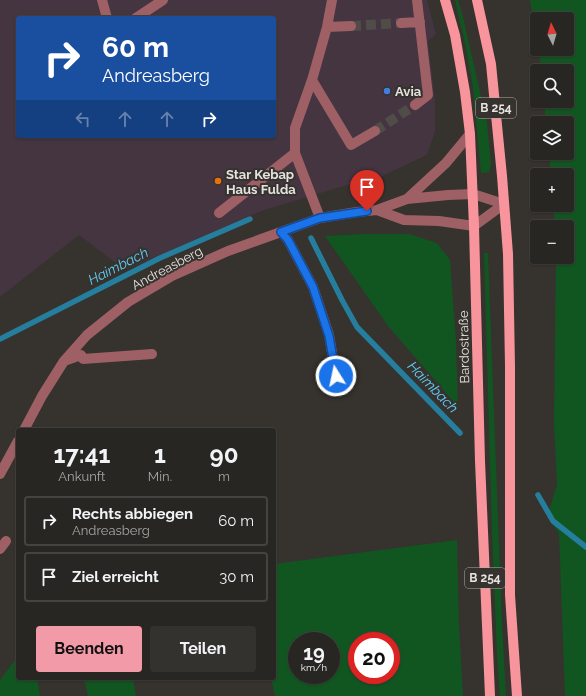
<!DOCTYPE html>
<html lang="de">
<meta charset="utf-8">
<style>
body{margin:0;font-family:Raleway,sans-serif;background:#34322f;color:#f1f3f6;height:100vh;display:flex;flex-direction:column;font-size:15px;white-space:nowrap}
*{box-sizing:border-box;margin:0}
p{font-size:13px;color:#a5a5a5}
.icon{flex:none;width:22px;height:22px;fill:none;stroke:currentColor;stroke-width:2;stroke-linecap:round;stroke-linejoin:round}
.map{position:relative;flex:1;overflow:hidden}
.panel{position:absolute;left:16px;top:428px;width:260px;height:252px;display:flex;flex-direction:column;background:#282622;border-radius:4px;box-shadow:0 1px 3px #0004,0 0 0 1px #444340}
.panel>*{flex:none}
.top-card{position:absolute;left:16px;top:16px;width:260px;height:122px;border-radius:4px;box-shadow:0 1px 3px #0004,0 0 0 1px #444340;background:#1a4fa0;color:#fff;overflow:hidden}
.needle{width:26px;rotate:355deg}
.buttons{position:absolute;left:530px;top:12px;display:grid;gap:8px}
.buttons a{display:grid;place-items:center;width:44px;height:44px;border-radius:4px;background:#282622;box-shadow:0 1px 3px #0004,0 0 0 1px #444340;font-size:20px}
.speed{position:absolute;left:288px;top:632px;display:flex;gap:8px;font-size:20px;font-weight:700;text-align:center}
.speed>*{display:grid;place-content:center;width:52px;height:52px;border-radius:50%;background:#282622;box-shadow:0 1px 3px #0004,0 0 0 1px #444340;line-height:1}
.speed small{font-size:10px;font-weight:400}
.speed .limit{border:6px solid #d22;background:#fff;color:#111}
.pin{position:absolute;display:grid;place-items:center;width:34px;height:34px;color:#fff;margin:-41px -17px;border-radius:50% 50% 50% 0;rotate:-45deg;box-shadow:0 0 4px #0007}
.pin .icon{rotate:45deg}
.me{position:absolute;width:44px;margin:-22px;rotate:350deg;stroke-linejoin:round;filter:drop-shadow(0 0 3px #0008)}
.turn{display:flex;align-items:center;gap:14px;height:84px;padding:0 20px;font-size:18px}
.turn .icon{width:52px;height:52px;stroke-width:2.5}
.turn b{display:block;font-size:28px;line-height:34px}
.lanes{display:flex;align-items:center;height:38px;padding:0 20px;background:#0003;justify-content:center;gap:20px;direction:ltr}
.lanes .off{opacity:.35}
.eta{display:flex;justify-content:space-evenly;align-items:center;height:68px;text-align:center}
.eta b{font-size:24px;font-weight:700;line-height:28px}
.cta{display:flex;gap:8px;margin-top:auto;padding:8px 20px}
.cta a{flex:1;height:46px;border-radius:4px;background:#f39aa8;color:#111;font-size:16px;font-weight:700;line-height:46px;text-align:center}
.cta a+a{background:#34322f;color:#f1f3f6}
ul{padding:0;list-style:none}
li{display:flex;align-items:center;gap:12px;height:50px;margin:0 8px 6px;padding:0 12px;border:2px solid #444340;border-radius:4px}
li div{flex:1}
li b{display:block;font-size:15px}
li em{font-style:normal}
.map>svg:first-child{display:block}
.commercial{fill:#443541;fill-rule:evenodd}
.green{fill:#115621;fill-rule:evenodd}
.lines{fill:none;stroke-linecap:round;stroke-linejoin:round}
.stream{stroke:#257e9e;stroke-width:5.5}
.minor-tunnel{stroke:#504d49;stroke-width:10;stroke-dasharray:10 5;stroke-linecap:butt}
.minor{stroke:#9e6065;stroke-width:10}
.major{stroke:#f8949c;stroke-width:10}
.route-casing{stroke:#114b97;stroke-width:10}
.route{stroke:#1a73e8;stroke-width:7}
.shop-dot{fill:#3f7fe0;stroke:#36322e;stroke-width:1.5}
.food-dot{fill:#e8710a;stroke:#36322e;stroke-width:1.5}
.labels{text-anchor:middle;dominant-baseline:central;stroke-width:4;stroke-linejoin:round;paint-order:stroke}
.shield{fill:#36322e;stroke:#b0aeab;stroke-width:1}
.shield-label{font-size:12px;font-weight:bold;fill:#e5e3e1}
.poi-label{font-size:13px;font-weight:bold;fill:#e5e3e1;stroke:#36322e;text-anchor:start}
.street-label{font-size:13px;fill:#e5e3e1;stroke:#36322e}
.water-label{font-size:14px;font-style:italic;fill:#5ecffb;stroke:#36322e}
</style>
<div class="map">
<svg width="586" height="696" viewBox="0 0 586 696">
<rect width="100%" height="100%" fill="#36322e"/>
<path class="commercial" d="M 0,0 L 427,0 L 436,34 L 428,41 L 435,100 L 435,131 L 427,155 L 380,177 L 344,186 L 264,210 L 125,270 L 79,235 L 0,297 ZM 18,18 L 274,18 L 274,136 L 18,136 Z"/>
<path class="green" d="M 455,0 L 458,0 L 463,17 L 487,123 L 491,164 L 489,172 L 481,173 L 473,87 L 466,48 Z
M 530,0 L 586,0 L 586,696 L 565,696 L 559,533 L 547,517 L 557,485 L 554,422 L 556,257 L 567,257 L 567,227 L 555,227 L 553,205 L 567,205 L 567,175 L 551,175 L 549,153 L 567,153 L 567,123 L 546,123 L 544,101 L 567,101 L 567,71 L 542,71 L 538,49 L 567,49 L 567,19 L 537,19 L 537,43 Z
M 363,234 L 409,234 L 437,243 L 450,260 L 456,341 L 458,407 L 388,326 L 325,236 Z
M 484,253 L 488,253 L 502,625 L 506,696 L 500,696 L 497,655 L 492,531 Z
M 457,540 L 459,624 L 463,696 L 275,696 L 271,678 L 274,678 L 274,564 ZM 297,641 L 331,641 L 331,675 L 297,675 ZM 357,641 L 391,641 L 391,675 L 357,675 Z
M 18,656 L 18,678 L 37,678 L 40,696 L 0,696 L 0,680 Z
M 84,678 L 133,678 L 136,696 L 88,696 Z"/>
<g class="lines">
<path class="stream" d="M 311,238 L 342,300 L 357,327 L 460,433
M 0,339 L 160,258 L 250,219
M 538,495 L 553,521 L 586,547"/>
<path class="minor-tunnel" d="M 351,26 L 401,23
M 375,131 L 415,105"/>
<path class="minor" d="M 102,0 L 107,18
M 136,18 L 163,0
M 401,23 L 420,22
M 327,27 L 351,26
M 312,80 L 351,145 L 375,131
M 415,105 L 428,95 L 417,0
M 407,199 L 446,163 L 470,134
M 377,210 L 404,220 L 439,221 L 474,226 L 504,204
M 219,213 L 295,153
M 320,218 L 295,153 L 295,128 L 312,80 L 327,27 L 332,0
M 281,232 L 288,240 L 313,287 L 329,335 L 336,376
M 64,361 L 81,355 L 83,359 L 152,354
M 24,430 L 42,396 L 64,361 L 87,335 L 128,302 L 172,276 L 228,251 L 320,218 L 357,212 L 377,210 L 407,199 L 448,195 L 473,194 L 504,204
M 0,474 L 18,441
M 0,549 L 6,541"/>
<path class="major" d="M 445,0 L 455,35 L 465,92 L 470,134 L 474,226 L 480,461 L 490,696
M 477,0 L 491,64 L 502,176 L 508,254 L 510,366 L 510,595 L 517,696"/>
</g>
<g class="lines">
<g class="route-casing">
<path id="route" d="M 336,376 L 329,336 L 313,287 L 288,240 L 281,232 L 320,218 L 367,211"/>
</g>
<use href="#route" class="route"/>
</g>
<circle class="shop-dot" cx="387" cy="91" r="4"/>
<circle class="food-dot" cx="218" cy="181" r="4"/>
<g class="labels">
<g class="shield">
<rect x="476" y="98" width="40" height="20" rx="3"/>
<rect x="465" y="568" width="40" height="20" rx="3"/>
</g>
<g class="shield-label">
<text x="496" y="108">B 254</text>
<text x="485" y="578">B 254</text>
</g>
<g class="poi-label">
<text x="395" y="91">Avia</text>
<text x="226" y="174">Star Kebap<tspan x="226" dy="15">Haus Fulda</tspan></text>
</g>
<g class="street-label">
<text transform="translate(167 268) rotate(-28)">Andreasberg</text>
<text transform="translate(464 347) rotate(-91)">Bardostraße</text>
</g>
<g class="water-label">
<text transform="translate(118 266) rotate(-27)">Haimbach</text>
<text transform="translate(433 387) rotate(46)">Haimbach</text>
</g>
</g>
</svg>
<div class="buttons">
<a><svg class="needle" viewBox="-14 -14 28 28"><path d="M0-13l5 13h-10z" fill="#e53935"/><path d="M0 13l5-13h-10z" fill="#a5a5a5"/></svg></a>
<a><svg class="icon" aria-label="search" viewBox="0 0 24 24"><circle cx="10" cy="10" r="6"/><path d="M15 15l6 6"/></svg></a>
<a><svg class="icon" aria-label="layers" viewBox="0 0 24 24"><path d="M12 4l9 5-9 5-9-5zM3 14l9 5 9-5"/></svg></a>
<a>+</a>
<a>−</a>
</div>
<div class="speed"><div>19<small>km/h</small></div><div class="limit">20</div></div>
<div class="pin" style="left:367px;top:211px;background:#d93025"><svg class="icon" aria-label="arrive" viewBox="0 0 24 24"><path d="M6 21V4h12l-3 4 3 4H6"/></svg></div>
<svg class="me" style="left:336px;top:376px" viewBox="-20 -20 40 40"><circle r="17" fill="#1a73e8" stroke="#fff" stroke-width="3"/><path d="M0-11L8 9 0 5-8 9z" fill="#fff"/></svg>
<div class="top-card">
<div class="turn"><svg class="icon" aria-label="right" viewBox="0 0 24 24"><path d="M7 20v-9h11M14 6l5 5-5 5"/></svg><div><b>60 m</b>Andreasberg</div></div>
<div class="lanes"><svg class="icon off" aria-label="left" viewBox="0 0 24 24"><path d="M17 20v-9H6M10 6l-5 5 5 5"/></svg><svg class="icon off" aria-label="ahead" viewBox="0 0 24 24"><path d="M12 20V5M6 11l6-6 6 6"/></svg><svg class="icon off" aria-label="ahead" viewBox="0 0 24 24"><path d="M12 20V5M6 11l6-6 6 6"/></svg><svg class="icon" aria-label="right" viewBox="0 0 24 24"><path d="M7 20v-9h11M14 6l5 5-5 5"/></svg></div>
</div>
<section class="panel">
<div class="eta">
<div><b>17:41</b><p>Ankunft</p></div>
<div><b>1</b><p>Min.</p></div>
<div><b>90</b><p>m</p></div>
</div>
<ul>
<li><svg class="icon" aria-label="right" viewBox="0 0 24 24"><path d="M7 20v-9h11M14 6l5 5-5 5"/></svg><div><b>Rechts abbiegen</b><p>Andreasberg</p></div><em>60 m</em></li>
<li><svg class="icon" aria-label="arrive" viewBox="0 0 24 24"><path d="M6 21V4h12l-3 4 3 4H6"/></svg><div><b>Ziel erreicht</b></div><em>30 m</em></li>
</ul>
<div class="cta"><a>Beenden</a><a>Teilen</a></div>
</section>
</div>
